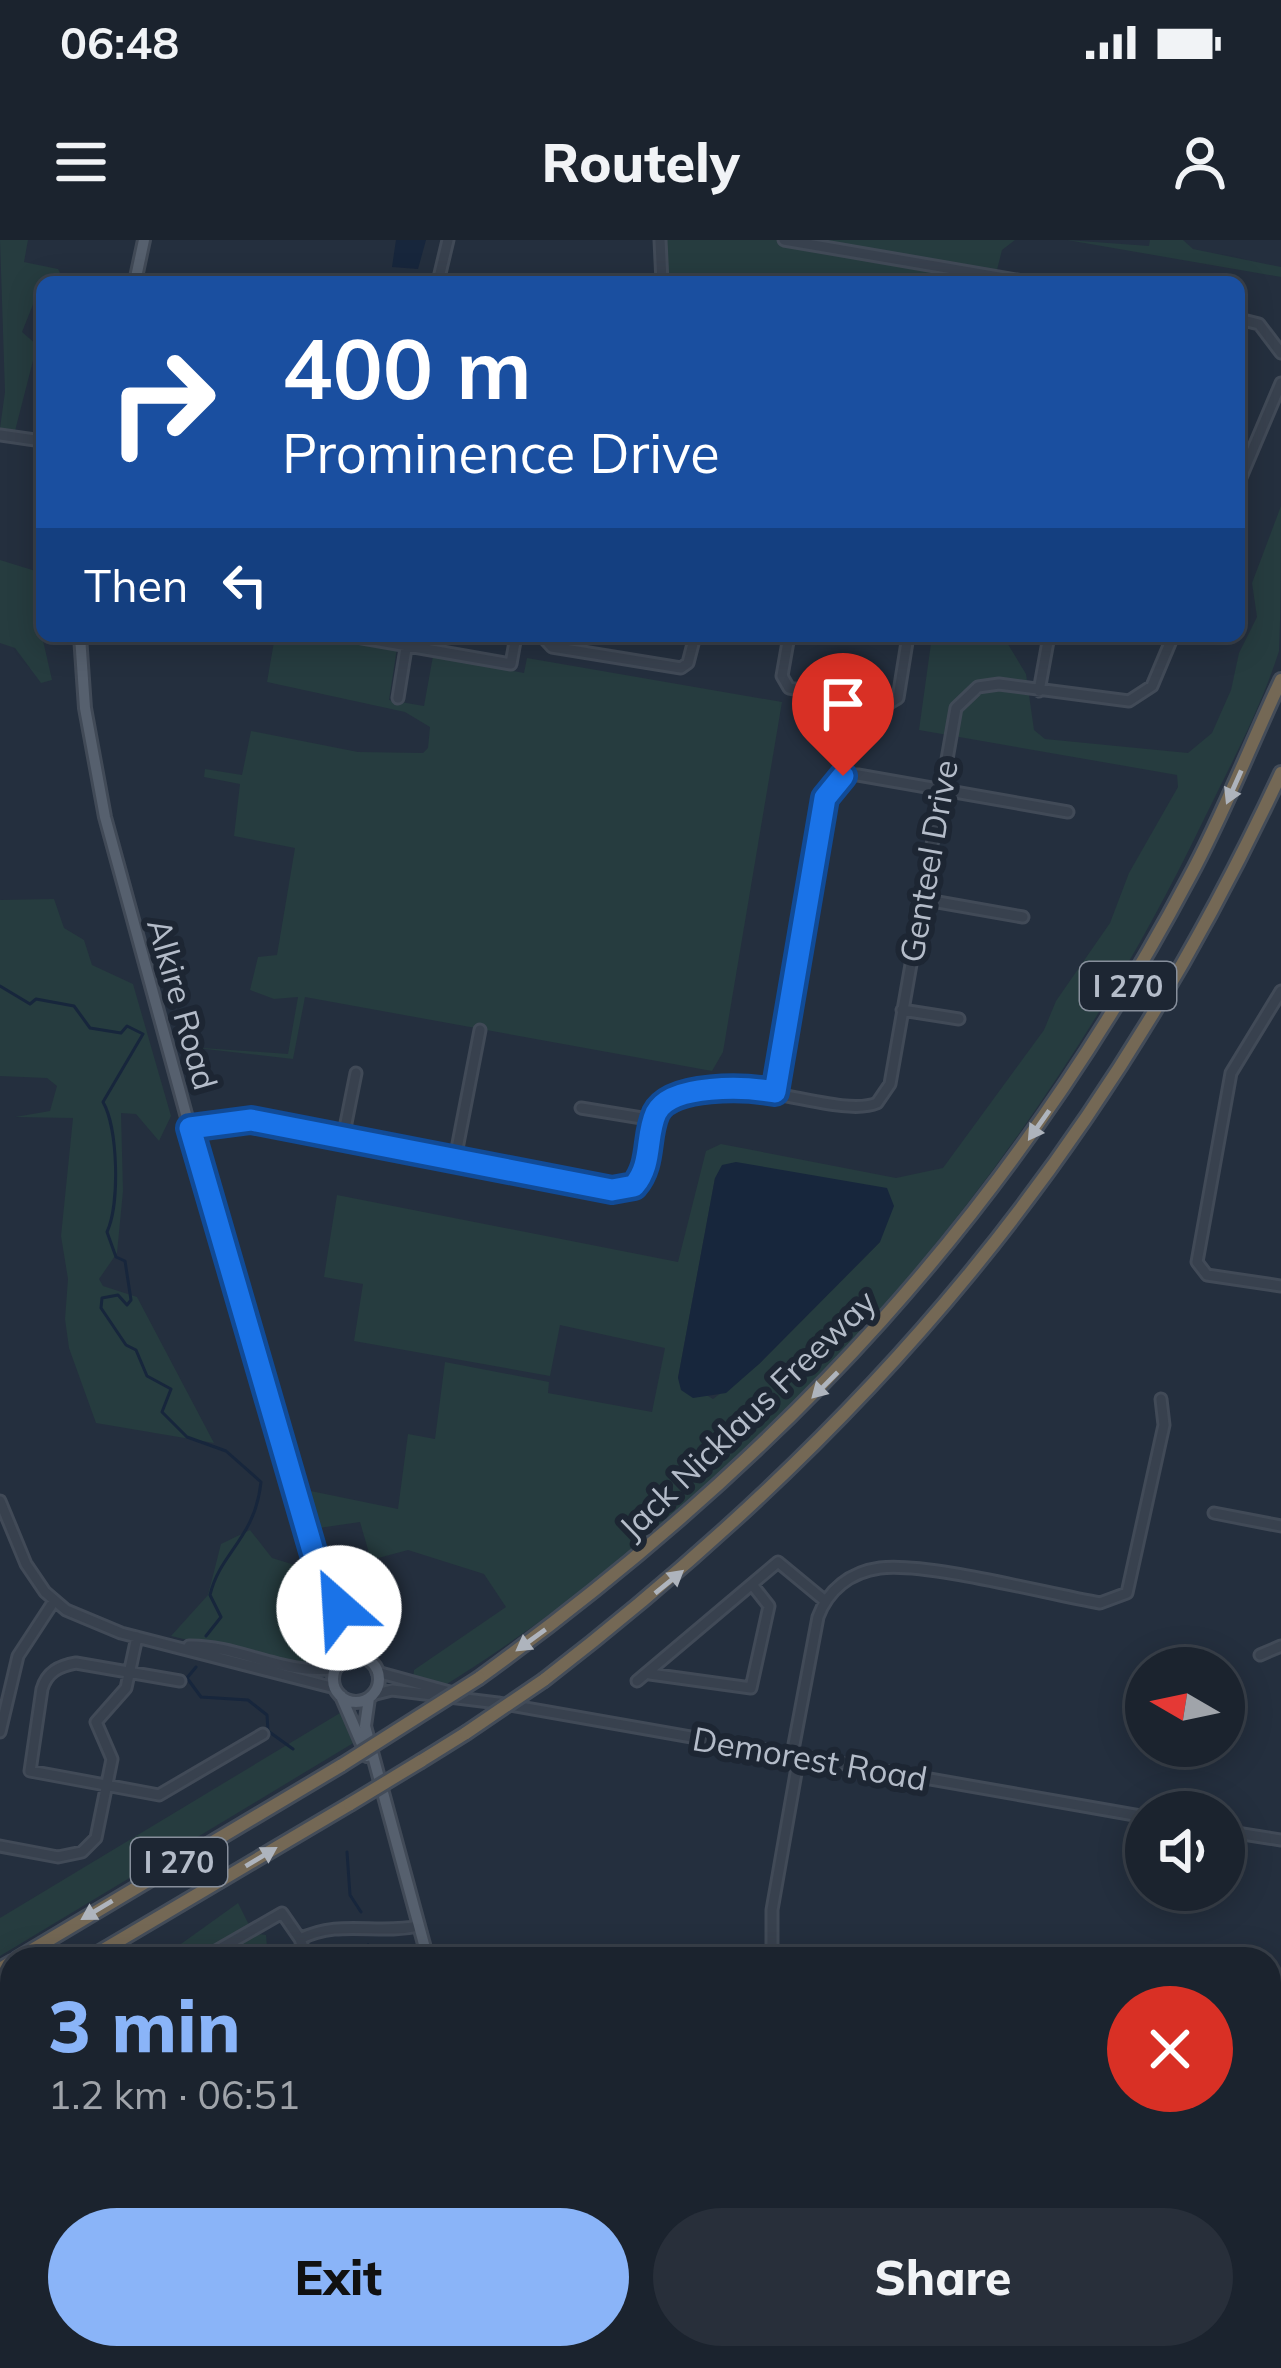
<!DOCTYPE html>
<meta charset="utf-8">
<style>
body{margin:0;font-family:Mulish,sans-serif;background:#282f3a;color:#f1f3f6;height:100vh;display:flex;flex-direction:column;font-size:45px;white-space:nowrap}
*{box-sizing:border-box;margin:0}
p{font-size:39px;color:#a0a4aa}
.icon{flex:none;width:66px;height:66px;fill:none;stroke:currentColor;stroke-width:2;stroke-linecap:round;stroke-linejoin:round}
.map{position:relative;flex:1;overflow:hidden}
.sheet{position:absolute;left:0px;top:1707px;width:1281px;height:423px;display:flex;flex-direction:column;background:#1b232e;border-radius:36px 36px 0 0;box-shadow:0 6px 30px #0003,0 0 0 3px #39404a}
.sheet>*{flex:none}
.guide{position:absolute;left:36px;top:36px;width:1209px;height:366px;border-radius:18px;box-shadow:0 6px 30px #0003,0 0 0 3px #39404a;background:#1a4fa0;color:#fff;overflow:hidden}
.needle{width:78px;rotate:279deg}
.fabs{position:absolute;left:1125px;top:1407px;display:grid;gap:24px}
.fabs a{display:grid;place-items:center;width:120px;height:120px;border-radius:50%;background:#1b232e;box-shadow:0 6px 30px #0003,0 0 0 3px #39404a;font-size:60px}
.pin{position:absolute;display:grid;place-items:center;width:102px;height:102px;color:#fff;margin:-123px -51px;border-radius:50% 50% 50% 0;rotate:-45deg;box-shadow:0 0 12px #0007}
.pin .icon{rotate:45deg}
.me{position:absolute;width:132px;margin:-66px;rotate:334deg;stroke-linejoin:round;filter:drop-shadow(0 0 9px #0008)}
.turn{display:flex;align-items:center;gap:42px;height:252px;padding:0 48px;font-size:54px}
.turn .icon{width:156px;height:156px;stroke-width:2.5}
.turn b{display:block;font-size:84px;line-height:102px}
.then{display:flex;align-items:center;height:114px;padding:0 48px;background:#0003;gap:24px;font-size:45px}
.round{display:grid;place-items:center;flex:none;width:126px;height:126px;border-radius:63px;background:#282f3a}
.overview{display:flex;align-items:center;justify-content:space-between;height:204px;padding:0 48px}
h1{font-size:72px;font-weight:800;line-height:90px;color:#8ab4f8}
.button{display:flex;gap:24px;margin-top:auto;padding:24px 48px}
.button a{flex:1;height:138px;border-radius:72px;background:#8ab4f8;color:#111;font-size:48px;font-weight:800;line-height:138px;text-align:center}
.button a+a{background:#282f3a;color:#f1f3f6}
.status{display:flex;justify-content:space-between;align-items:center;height:84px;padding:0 60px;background:#1b232e;direction:ltr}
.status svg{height:33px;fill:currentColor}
header{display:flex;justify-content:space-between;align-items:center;height:156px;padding:0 48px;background:#1b232e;font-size:54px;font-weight:800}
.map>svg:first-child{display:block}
.green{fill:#263c3f;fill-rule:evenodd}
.water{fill:#17263c}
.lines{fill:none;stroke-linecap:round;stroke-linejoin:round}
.stream{stroke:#17263c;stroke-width:3}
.minor-casing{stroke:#414a57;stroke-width:15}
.major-casing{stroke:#414a57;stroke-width:16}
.highway-casing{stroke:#434c59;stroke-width:18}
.minor{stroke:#38414e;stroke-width:9}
.major{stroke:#56606e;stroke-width:10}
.highway{stroke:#746855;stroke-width:12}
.highway-bridge-casing{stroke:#434c59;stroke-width:18;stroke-linecap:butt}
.highway-bridge{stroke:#746855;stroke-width:12}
.oneway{fill:#aeb4bd}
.route-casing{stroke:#114b97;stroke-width:30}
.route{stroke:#1a73e8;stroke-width:21}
.labels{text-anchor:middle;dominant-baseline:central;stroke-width:12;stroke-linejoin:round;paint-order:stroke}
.shield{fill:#1d2633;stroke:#878f9c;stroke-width:3}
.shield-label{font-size:30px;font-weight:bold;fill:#b4bcc9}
.street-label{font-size:33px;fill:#b4bcc9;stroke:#1d2633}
</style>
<div class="status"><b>06:48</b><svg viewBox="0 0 49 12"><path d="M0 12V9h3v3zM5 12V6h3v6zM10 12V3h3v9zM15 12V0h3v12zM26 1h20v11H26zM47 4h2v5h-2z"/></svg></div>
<header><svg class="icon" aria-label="menu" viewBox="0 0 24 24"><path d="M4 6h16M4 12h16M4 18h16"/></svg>Routely<svg class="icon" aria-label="person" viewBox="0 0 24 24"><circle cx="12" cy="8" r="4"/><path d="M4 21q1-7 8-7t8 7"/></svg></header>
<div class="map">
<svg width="1281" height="2128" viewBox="0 0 1281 2128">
<rect width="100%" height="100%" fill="#242f3e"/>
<path class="green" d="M 0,0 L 28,0 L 24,22 L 58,29 L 62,37 L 42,42 L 22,92 L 37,105 L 15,191 L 0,188 L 5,152 Z
M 666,0 L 1015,0 L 1002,10 L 994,42 L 667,42 Z
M 1067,0 L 1149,6 L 1150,0 L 1183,0 L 1193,9 L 1281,27 L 1281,37 Z
M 1281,266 C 1281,305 1281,376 1279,411 C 1261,468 1231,524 1205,577 C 1039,924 770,1243 442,1447 L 413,1441 L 414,1430 L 506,1367 L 484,1334 L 408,1310 L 371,1320 L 360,1282 L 312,1289 L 301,1249 L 398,1269 L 408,1194 L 435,1199 L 445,1122 L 549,1142 L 548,1153 L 652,1172 L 665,1108 L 560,1085 L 550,1136 L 354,1101 L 363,1044 L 324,1037 L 337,955 L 678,1022 L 706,911 L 721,904 L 896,938 L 943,928 L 1044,790 L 1056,761 L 1110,683 L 1129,633 L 1178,547 L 1177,535 L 919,490 L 932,396 L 1003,396 L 1026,434 L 1034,490 L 1045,499 L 1188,513 L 1212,493 L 1231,450 L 1239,413 L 1257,377 L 1252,343 ZM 715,938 L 880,1002 L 759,1124 L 713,1159 L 678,1138 Z
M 0,320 L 42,333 L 42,396 L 52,440 L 41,443 L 15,408 L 0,403 Z
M 275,396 L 328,396 L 397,408 L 389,460 L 424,466 L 433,416 L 524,433 L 527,418 L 782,462 L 723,812 L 712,831 L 305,757 L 293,819 L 188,807 L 288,814 L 298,757 L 274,759 L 250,750 L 258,717 L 277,715 L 295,608 L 234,596 L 240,544 L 204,537 L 205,529 L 242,535 L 251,491 L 358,512 L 423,513 L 428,508 L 430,487 L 405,472 L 267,442 Z
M 54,659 L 64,688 L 84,700 L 92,725 L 133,744 L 171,876 L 159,901 L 136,874 L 121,873 L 123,951 L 117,1013 L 99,1039 L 103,1046 L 137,1057 L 214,1203 L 96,1183 L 69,1108 L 65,1079 L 68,1039 L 61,996 L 73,878 L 15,877 L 50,871 L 57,846 L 47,838 L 0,836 L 0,660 Z
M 250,1290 L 272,1318 L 311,1330 L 339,1399 L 328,1422 L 289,1424 L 171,1396 L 208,1355 L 221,1304 Z
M 340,1473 L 355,1502 L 0,1716 L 0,1678 Z
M 238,1663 L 253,1693 L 266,1695 L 268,1719 L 160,1719 Z
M 0,1994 L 12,1997 L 12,2118 L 42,2118 L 40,2128 L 0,2128 Z"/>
<path class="water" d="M 396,0 L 426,0 L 418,29 L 392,27 Z
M 736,922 L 887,948 L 894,966 L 880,1002 L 759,1124 L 726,1153 L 693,1158 L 681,1150 L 678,1138 L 715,938 L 722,925 Z"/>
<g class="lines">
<path class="stream" d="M 0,746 L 30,764 L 36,759 L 74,766 L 90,788 L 121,793 L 127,786 L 143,794 L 103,862 C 118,888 120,964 107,992 L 116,1017 L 125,1021 L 131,1060 L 127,1065 L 118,1055 L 102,1058 L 101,1068 L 126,1105 L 136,1110 L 147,1136 L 171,1149 L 162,1172 L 187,1197 L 226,1211 L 261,1242 C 255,1299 220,1312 210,1355 L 221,1377 L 206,1396
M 196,1427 L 187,1438 L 201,1457 L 248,1460 L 267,1475 L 268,1491 L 293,1509
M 347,1612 L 350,1655 L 361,1672
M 368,1705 L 372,1719
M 428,2128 L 432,2118"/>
<g class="minor-casing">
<path id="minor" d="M 660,0 L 662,42
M 784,0 L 1028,42
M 438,42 L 448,0
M 1239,79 L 1259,84 L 1281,113
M 0,195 L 42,201
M 1239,242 L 1281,143
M 351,396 L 511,424 L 516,396
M 542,396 L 552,407 L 681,428 L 688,423 L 695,396
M 789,396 L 782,436 L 789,448 L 886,465 L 898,458 L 908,396
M 1039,451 L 1049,396
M 398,458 L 408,396
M 921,659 L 1023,677
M 1281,751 L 1231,833 L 1197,1022 L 1207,1035 L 1281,1046
M 902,770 L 959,779
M 775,852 L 831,544 L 843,535 L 858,535 L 1068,572
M 581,868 L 654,880
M 190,888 L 251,880 L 620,950 L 640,940 C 651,919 645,887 659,868 C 700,814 834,882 877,863 L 890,844 L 956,468 L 978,447 L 999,444 L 1129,461 L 1152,446 L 1173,396
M 343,898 L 356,833
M 455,919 L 480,790
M 0,1261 L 26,1324 L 45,1352 L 66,1370 L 121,1393 L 335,1448
M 1214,1273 L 1281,1286
M 189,1406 C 240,1405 285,1437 337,1428
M 1260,1415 L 1281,1406
M 377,1432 L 457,1454
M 650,1434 L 751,1448 L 769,1366 L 754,1347
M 180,1441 L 76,1423 C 59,1426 47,1432 42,1449 L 30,1531 L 159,1555 L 263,1494
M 637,1441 L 778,1322 L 824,1360
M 372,1455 L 392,1450 L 498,1463 L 1146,1577
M 0,1492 L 18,1416 L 54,1361
M 792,1515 L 818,1377 C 828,1350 850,1332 880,1328 C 928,1322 1047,1354 1100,1363 L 1127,1353 L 1164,1185 L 1161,1159
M 1224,1591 L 1281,1600
M 0,1606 L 58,1617 L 82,1612 L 96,1598 L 112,1519 L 96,1482 L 126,1448 L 137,1397
M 216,1711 L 269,1719
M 202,1719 L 282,1673 L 300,1699
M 307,1719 L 300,1699 C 339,1679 377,1695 419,1686
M 772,1719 L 772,1670 L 799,1516
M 0,1915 L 12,1917
M 1269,2072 L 1281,2074
M 886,2118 L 942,2128
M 91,2128 L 93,2118
M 388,2128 L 390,2118
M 726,2128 L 728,2118"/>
</g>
<g class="major-casing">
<path id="major" d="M 135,42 L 144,0
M 80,396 L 85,468 L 105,577 L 195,907 L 317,1327 L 371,1422
M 334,1372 L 345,1396 L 341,1422
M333 1439a23 23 0 1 1 46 0a23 23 0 1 1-46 0Z
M 341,1456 L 367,1516
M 369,1458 L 365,1486 L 428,1719
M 524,2118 L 526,2128"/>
</g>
<g class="highway-casing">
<path id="highway" d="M 479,1438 C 783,1218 1012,971 1189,638 C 1224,574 1250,506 1281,440
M 544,1440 C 872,1187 1106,910 1281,533
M 421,1521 L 466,1493
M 17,1719 L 342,1525
M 88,1719 L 350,1564
M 0,1729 L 12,1722
M 0,1772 L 12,1764"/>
</g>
<use href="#minor" class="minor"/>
<use href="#major" class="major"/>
<use href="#highway" class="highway"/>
<g class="highway-bridge-casing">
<path id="highway-bridge" d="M 466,1493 L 544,1440
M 342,1525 L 479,1438
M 350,1564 L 421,1521"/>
</g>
<use href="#highway-bridge" class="highway-bridge"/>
</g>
<defs><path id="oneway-solid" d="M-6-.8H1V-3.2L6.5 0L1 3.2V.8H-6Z" transform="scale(3)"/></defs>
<g class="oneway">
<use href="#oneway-solid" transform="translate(1234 547) rotate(114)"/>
<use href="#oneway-solid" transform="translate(1039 885) rotate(125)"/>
<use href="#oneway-solid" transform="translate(825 1145) rotate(135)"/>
<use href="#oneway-solid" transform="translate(669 1342) rotate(-39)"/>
<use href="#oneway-solid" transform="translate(531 1400) rotate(144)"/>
<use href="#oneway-solid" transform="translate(261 1617) rotate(-31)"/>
<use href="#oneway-solid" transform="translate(97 1670) rotate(149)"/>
</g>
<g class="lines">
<g class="route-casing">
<path id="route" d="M 339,1368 L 319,1332 L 190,888 L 251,880 L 612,950 L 634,946 C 653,924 645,897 656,873 C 671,843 747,847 775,852 L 825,558 L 843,536"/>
</g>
<use href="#route" class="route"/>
</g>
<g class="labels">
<g class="shield">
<rect x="1080" y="722" width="96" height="48" rx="9"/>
<rect x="131" y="1598" width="96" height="48" rx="9"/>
</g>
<g class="shield-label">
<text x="1128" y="746">I 270</text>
<text x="179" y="1622">I 270</text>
</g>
<g class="street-label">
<text transform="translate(928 621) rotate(-80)">Genteel Drive</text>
<text transform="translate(183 764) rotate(74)">Alkire Road</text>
<text transform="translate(747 1174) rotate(-44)">Jack Nicklaus Freeway</text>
<text transform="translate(810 1518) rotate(10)">Demorest Road</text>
</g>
</g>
</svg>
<div class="fabs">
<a><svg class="needle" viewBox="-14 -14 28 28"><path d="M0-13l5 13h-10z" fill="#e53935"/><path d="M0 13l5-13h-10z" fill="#a0a4aa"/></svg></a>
<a><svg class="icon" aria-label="sound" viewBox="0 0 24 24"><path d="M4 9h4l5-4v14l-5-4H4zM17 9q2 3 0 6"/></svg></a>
</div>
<div class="pin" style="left:843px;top:536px;background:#d93025"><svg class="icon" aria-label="arrive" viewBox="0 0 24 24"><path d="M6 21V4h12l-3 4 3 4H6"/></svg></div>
<svg class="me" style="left:339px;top:1368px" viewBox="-20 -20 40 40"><circle r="19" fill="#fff"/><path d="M0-13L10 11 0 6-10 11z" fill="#1a73e8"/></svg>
<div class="guide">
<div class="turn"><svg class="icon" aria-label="right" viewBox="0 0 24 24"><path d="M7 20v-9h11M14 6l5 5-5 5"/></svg><div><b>400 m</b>Prominence Drive</div></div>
<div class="then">Then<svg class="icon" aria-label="left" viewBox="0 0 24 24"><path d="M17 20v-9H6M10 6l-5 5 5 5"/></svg></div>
</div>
<section class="sheet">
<div class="overview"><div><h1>3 min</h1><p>1.2 km · 06:51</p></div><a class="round" style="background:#d93025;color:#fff"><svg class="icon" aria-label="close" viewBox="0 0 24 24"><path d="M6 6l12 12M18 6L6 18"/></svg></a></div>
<div class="button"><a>Exit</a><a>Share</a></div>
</section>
</div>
